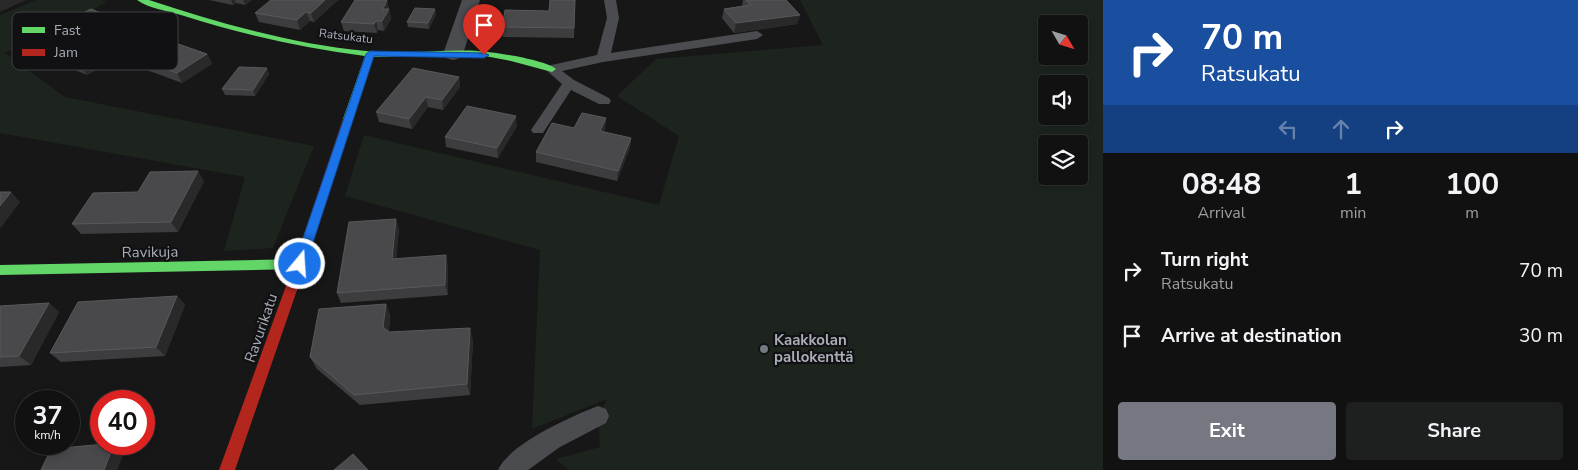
<!DOCTYPE html>
<meta charset="utf-8">
<style>
body{margin:0;font-family:"Nunito Sans",sans-serif;background:#1e1f1f;color:#f1f3f6;height:100vh;display:flex;flex-direction:column;font-size:19px;white-space:nowrap}
*{box-sizing:border-box;margin:0}
p{font-size:16px;color:#9c9d9f}
.icon{flex:none;width:28px;height:28px;fill:none;stroke:currentColor;stroke-width:2;stroke-linecap:round;stroke-linejoin:round}
.map{position:relative;flex:1;overflow:hidden}
.side{display:flex;flex-direction:column;background:#111;width:475px}
.side>*{flex:none}
.guide{background:#1a4fa0;color:#fff;overflow:hidden}
.needle{width:32px;rotate:129deg}
.fabs{position:absolute;left:1038px;top:15px;display:grid;gap:10px}
.fabs a{display:grid;place-items:center;width:50px;height:50px;border-radius:5px;background:#111;box-shadow:0 2px 8px #0003,0 0 0 1px #303131;font-size:25px}
.speed{position:absolute;left:15px;top:390px;display:flex;gap:10px;font-size:25px;font-weight:700;text-align:center}
.speed>*{display:grid;place-content:center;width:65px;height:65px;border-radius:50%;background:#111;box-shadow:0 2px 8px #0003,0 0 0 1px #303131;line-height:1}
.speed small{font-size:12px;font-weight:400}
.speed .limit{border:8px solid #d22;background:#fff;color:#111}
.pin{position:absolute;display:grid;place-items:center;width:42px;height:42px;color:#fff;margin:-51px -21px;border-radius:50% 50% 50% 0;rotate:-45deg;box-shadow:0 0 5px #0007}
.pin .icon{rotate:45deg}
.me{position:absolute;width:55px;margin:-28px;rotate:18deg;stroke-linejoin:round;filter:drop-shadow(0 0 4px #0008)}
.turn{display:flex;align-items:center;gap:18px;height:105px;padding:0 15px;font-size:22px}
.turn .icon{width:65px;height:65px;stroke-width:2.5}
.turn b{display:block;font-size:35px;line-height:42px}
.lanes{display:flex;align-items:center;height:48px;padding:0 15px;background:#0003;justify-content:center;gap:25px;direction:ltr}
.lanes .off{opacity:.35}
.eta{display:flex;justify-content:space-evenly;align-items:center;height:85px;text-align:center}
.eta b{font-size:30px;font-weight:700;line-height:35px}
.action{display:flex;gap:10px;margin-top:auto;padding:10px 15px}
.action a{flex:1;height:58px;border-radius:5px;background:#757880;color:#fff;font-size:20px;font-weight:700;line-height:58px;text-align:center}
.action a+a{background:#1e1f1f;color:#f1f3f6}
ul{padding:0;list-style:none}
li{display:flex;align-items:center;gap:15px;height:65px;padding:0 15px}
li div{flex:1}
li b{display:block;font-size:19px}
li em{font-style:normal}
main{display:flex;flex:1;min-height:0}
.map>svg:first-child{display:block}
.green{fill:#1d241e;fill-rule:evenodd}
.lines{fill:none;stroke-linecap:round;stroke-linejoin:round}
.lane{fill:#4b4c50;fill-rule:evenodd}
.street{fill:#4b4c50;fill-rule:evenodd}
.fast{fill:#63d668;fill-rule:evenodd}
.jam{fill:#b3261e;fill-rule:evenodd}
.wall{fill:#3d3d3f}
.shaded-wall{fill:#29292a}
.building{fill:#49494c;stroke:#58595d}
.route{fill:#1a73e8;stroke:#114b97}
.poi-dot{fill:#757880;stroke:#111113;stroke-width:2}
.labels{text-anchor:middle;dominant-baseline:central;stroke-width:4.5;stroke-linejoin:round;paint-order:stroke}
.far-street-label{font-size:12px;fill:#a8adb8;stroke:#111113}
.street-label{font-size:15px;fill:#a8adb8;stroke:#111113}
.poi-label{font-size:15px;font-weight:bold;fill:#a8adb8;stroke:#111113;text-anchor:start}
.key{fill:#111113;stroke:#3e4045;stroke-width:1}
.key-label{font-size:14px;fill:#a8adb8}
</style>
<main>
<div class="map">
<svg width="1103" height="470" viewBox="0 0 1103 470">
<rect width="100%" height="100%" fill="#171717"/>
<path class="green" d="M 36,0 L 101,0 L 107,2 L 5,53 L 65,97 L 314,146 L 273,248 L 224,251 L 245,177 L 0,133 L 0,15 Z
M 800,0 L 1103,0 L 1103,470 L 569,470 L 556,459 L 600,447 L 598,416 L 607,399 L 532,429 L 540,250 L 345,196 L 364,135 L 659,205 L 679,136 L 617,96 L 656,59 L 823,45 ZM 1046,24 L 1079,24 L 1079,56 L 1046,56 ZM 1046,84 L 1079,84 L 1079,116 L 1046,116 ZM 1046,144 L 1079,144 L 1079,176 L 1046,176 Z"/>
<g class="lines">
<path class="lane" d="M 604,0 L 616,0 L 619,18 L 611,53 L 757,31 L 763,35 L 757,39 L 603,62 L 562,71 L 574,80 L 609,98 L 611,101 L 609,104 L 599,104 L 571,90 L 543,133 L 533,133 L 531,130 L 562,84 L 545,69 L 547,66 L 597,55 L 607,18 Z
M 598,406 L 606,409 L 609,416 L 606,423 L 560,447 L 528,470 L 498,470 C 509,444 572,416 598,406 Z"/>
<path class="street" d="M 462,0 L 480,0 L 463,54 L 460,58 L 453,60 L 446,58 L 443,54 Z"/>
<path class="fast" d="M 137,0 L 149,0 C 219,23 292,44 366,51 C 404,55 442,49 479,51 C 495,52 545,60 556,69 L 552,72 L 511,61 L 485,56 L 373,57 L 353,119 L 348,122 L 343,119 L 365,56 C 302,48 241,34 181,15 C 167,11 148,8 137,0 Z
M 300,259 L 304,261 L 306,264 L 304,267 L 300,269 L 0,275 L 0,265 Z"/>
<path class="jam" d="M 348,116 L 353,119 L 306,264 L 235,470 L 219,470 L 294,264 L 343,119 Z"/>
</g>
<path class="wall" d="M 209,0 L 252,0 L 245,5 L 236,3 L 233,5 Z
M 271,0 L 338,0 L 314,22 L 310,21 L 300,30 L 259,22 L 255,13 Z
M 387,0 L 391,19 L 384,31 L 378,30 L 377,33 L 344,31 L 341,22 Z
M 575,0 L 574,38 L 503,37 L 502,27 L 549,11 Z
M 743,0 L 786,0 L 800,15 L 797,24 L 734,33 L 722,18 L 724,9 L 742,6 Z
M 436,14 L 429,29 L 408,27 L 407,22 Z
M 59,25 L 151,40 L 87,75 L 66,66 L 59,56 L 85,43 L 66,35 Z
M 207,54 L 212,64 L 182,83 L 136,66 L 130,56 Z
M 267,68 L 269,74 L 255,96 L 225,95 L 222,89 Z
M 459,77 L 460,87 L 443,110 L 428,107 L 412,129 L 379,122 L 376,112 Z
M 606,118 L 605,128 L 604,132 L 631,138 L 630,148 L 617,181 L 536,162 L 536,152 Z
M 517,126 L 498,158 L 446,147 L 445,137 Z
M 204,181 L 178,232 L 81,234 L 72,224 L 138,192 Z
M 399,229 L 396,259 L 448,265 L 448,295 L 341,303 L 337,293 Z
M 177,296 L 185,305 L 165,356 L 61,362 L 50,353 Z
M 49,303 L 59,312 L 31,365 L 0,367 L 0,306 Z
M 386,304 L 390,316 L 389,332 L 473,340 L 470,395 L 360,405 L 317,369 L 310,357 Z"/>
<path class="shaded-wall" d="M 0,0 L 26,0 L 0,12 Z
M 231,0 L 235,0 L 236,3 L 233,5 Z
M 243,0 L 252,0 L 245,5 Z
M 325,0 L 338,0 L 314,22 L 311,13 Z
M 387,0 L 391,19 L 384,31 L 382,21 L 383,9 Z
M 435,9 L 436,14 L 429,29 L 428,23 Z
M 306,12 L 310,21 L 300,30 L 297,20 Z
M 800,15 L 797,24 L 734,33 L 736,23 Z
M 376,21 L 378,30 L 377,33 L 374,24 Z
M 146,30 L 151,40 L 87,75 L 80,65 Z
M 207,54 L 212,64 L 182,83 L 177,73 Z
M 267,68 L 269,74 L 255,96 L 253,90 Z
M 459,77 L 460,87 L 443,110 L 442,100 Z
M 426,97 L 428,107 L 412,129 L 409,119 Z
M 516,116 L 517,126 L 498,158 L 497,148 Z
M 606,118 L 605,128 L 600,141 L 600,131 Z
M 631,138 L 630,148 L 617,181 L 618,171 Z
M 198,171 L 204,181 L 178,232 L 171,222 Z
M 11,192 L 20,202 L 0,229 L 0,206 Z
M 396,219 L 399,229 L 395,269 L 392,259 Z
M 446,255 L 448,265 L 448,295 L 445,285 Z
M 177,296 L 185,305 L 165,356 L 156,347 Z
M 49,303 L 59,312 L 31,365 L 19,356 Z
M 386,304 L 390,316 L 388,338 L 383,327 Z
M 470,328 L 473,340 L 470,395 L 467,384 Z
M 114,444 L 115,444 L 125,451 L 117,470 L 104,470 Z"/>
<path class="building" d="M 271,0 L 325,0 L 311,13 L 306,12 L 297,20 L 255,13 Z
M 355,0 L 387,0 L 383,9 L 389,9 L 382,21 L 376,21 L 374,24 L 341,22 Z
M 550,0 L 575,0 L 574,28 L 502,27 L 505,10 L 549,11 Z
M 746,0 L 786,0 L 800,15 L 736,23 L 724,9 L 751,5 Z
M 415,8 L 435,9 L 428,23 L 407,22 Z
M 91,9 L 146,30 L 80,65 L 59,56 L 93,39 L 59,25 Z
M 161,38 L 207,54 L 177,73 L 130,56 Z
M 239,67 L 267,68 L 253,90 L 222,89 Z
M 413,68 L 459,77 L 442,100 L 426,97 L 409,119 L 376,112 Z
M 467,106 L 516,116 L 497,148 L 445,137 Z
M 582,113 L 606,118 L 600,131 L 631,138 L 618,171 L 536,152 L 552,123 L 574,128 Z
M 198,171 L 171,222 L 72,224 L 93,193 L 138,192 L 150,172 Z
M 0,192 L 11,192 L 0,206 Z
M 396,219 L 392,259 L 446,255 L 445,285 L 337,293 L 349,222 Z
M 177,296 L 156,347 L 50,353 L 78,302 Z
M 49,303 L 19,356 L 0,357 L 0,306 Z
M 386,304 L 383,327 L 389,332 L 470,328 L 467,384 L 354,395 L 310,357 L 319,309 Z
M 105,444 L 114,444 L 104,470 L 41,470 L 51,449 Z
M 353,454 L 368,470 L 334,470 Z"/>
<path class="route" d="M 370,51 L 484,53 L 489,55 L 484,58 L 374,56 L 306,264 L 304,268 L 296,268 L 294,264 L 366,54 Z"/>
<circle class="poi-dot" cx="764" cy="349" r="5"/>
<g class="labels">
<g class="far-street-label">
<text transform="translate(346 36) rotate(7)">Ratsukatu</text>
</g>
<g class="street-label">
<text transform="translate(150 252) rotate(-1)">Ravikuja</text>
<text transform="translate(261 328) rotate(-71)">Ravurikatu</text>
</g>
<g class="poi-label">
<text x="774" y="340">Kaakkolan<tspan x="774" dy="17">pallokenttä</tspan></text>
</g>
</g>
<rect x="12" y="12" width="166" height="58" rx="8" class="key"/>
<rect x="22" y="27" width="23" height="6" fill="#63d668"/>
<rect x="22" y="49" width="23" height="7" fill="#b3261e"/>
<g class="key-label">
<text x="54" y="35">Fast</text>
<text x="54" y="57">Jam</text>
</g>
</svg>
<div class="fabs">
<a><svg class="needle" viewBox="-14 -14 28 28"><path d="M0-13l5 13h-10z" fill="#e53935"/><path d="M0 13l5-13h-10z" fill="#9c9d9f"/></svg></a>
<a><svg class="icon" aria-label="sound" viewBox="0 0 24 24"><path d="M4 9h4l5-4v14l-5-4H4zM17 9q2 3 0 6"/></svg></a>
<a><svg class="icon" aria-label="layers" viewBox="0 0 24 24"><path d="M12 4l9 5-9 5-9-5zM3 14l9 5 9-5"/></svg></a>
</div>
<div class="speed"><div>37<small>km/h</small></div><div class="limit">40</div></div>
<div class="pin" style="left:484px;top:55px;background:#d93025"><svg class="icon" aria-label="arrive" viewBox="0 0 24 24"><path d="M6 21V4h12l-3 4 3 4H6"/></svg></div>
<svg class="me" style="left:300px;top:264px" viewBox="-20 -20 40 40"><circle r="17" fill="#1a73e8" stroke="#fff" stroke-width="3"/><path d="M0-11L8 9 0 5-8 9z" fill="#fff"/></svg>
</div>
<section class="side">
<div class="guide">
<div class="turn"><svg class="icon" aria-label="right" viewBox="0 0 24 24"><path d="M7 20v-9h11M14 6l5 5-5 5"/></svg><div><b>70 m</b>Ratsukatu</div></div>
<div class="lanes"><svg class="icon off" aria-label="left" viewBox="0 0 24 24"><path d="M17 20v-9H6M10 6l-5 5 5 5"/></svg><svg class="icon off" aria-label="ahead" viewBox="0 0 24 24"><path d="M12 20V5M6 11l6-6 6 6"/></svg><svg class="icon" aria-label="right" viewBox="0 0 24 24"><path d="M7 20v-9h11M14 6l5 5-5 5"/></svg></div>
</div>
<div class="eta">
<div><b>08:48</b><p>Arrival</p></div>
<div><b>1</b><p>min</p></div>
<div><b>100</b><p>m</p></div>
</div>
<ul>
<li><svg class="icon" aria-label="right" viewBox="0 0 24 24"><path d="M7 20v-9h11M14 6l5 5-5 5"/></svg><div><b>Turn right</b><p>Ratsukatu</p></div><em>70 m</em></li>
<li><svg class="icon" aria-label="arrive" viewBox="0 0 24 24"><path d="M6 21V4h12l-3 4 3 4H6"/></svg><div><b>Arrive at destination</b></div><em>30 m</em></li>
</ul>
<div class="action"><a>Exit</a><a>Share</a></div>
</section>
</main>
